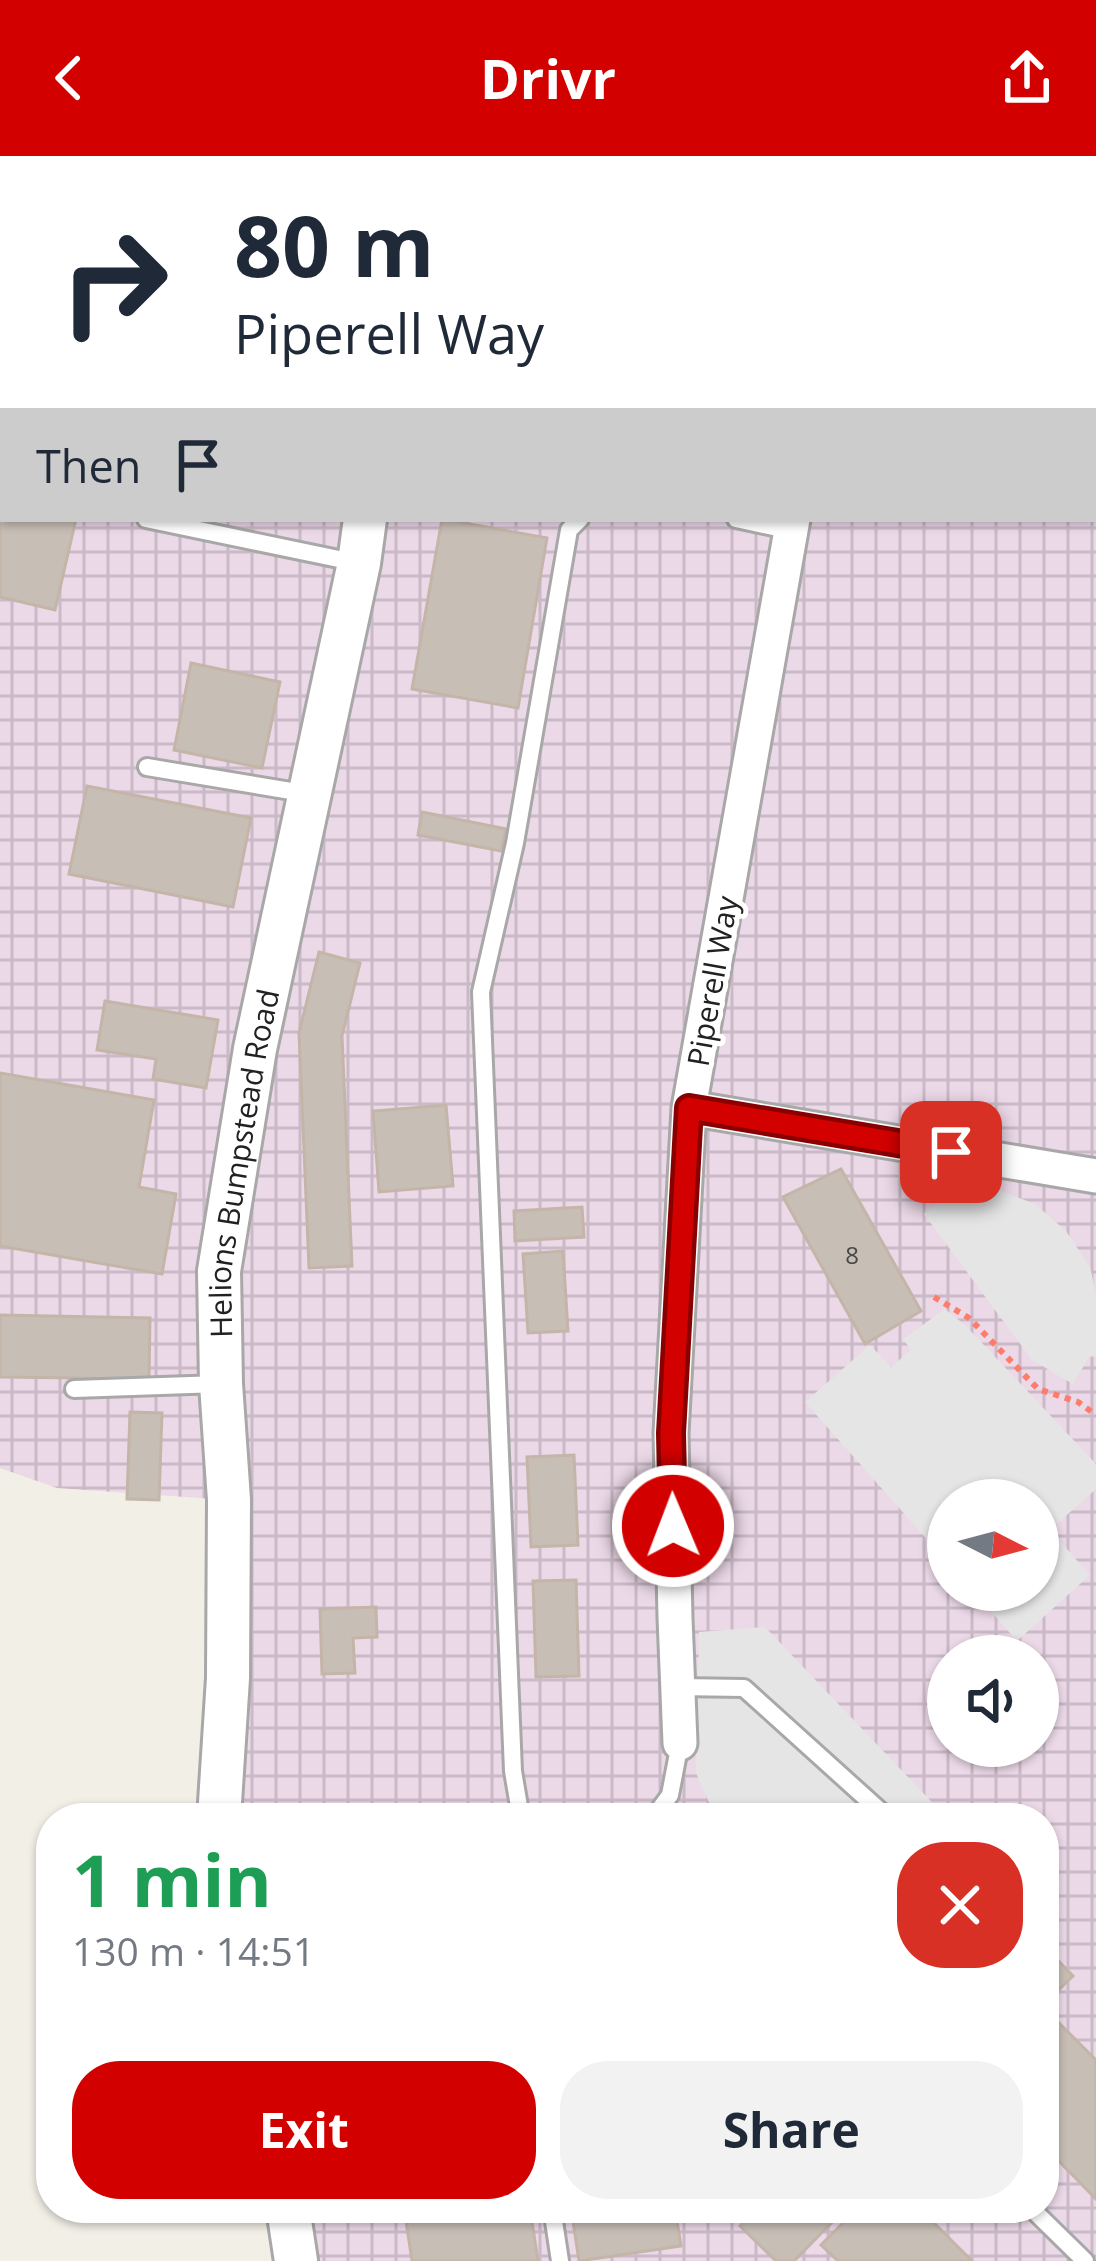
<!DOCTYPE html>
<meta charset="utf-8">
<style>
body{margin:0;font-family:"Open Sans",sans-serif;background:#f2f2f3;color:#1f2937;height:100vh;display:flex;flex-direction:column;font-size:45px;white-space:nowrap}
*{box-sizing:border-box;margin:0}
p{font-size:39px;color:#747a83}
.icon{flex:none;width:66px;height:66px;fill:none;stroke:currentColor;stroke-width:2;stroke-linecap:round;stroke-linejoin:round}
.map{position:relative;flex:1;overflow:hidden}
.side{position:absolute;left:36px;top:1647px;width:1023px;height:420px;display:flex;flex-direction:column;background:#fff;border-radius:48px;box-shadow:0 3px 9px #0004}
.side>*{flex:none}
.banner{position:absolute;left:0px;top:0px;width:1098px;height:366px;box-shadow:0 3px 9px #0004;background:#fff;color:#1f2937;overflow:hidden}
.needle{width:78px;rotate:96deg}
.buttons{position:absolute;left:927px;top:1323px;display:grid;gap:24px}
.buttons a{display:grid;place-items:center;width:132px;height:132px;border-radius:50%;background:#fff;box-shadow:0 3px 9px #0004;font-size:60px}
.pin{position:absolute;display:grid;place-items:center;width:102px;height:102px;color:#fff;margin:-51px;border-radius:24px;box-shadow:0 6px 18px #0006}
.me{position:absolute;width:132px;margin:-66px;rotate:359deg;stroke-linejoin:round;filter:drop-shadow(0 0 9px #0008)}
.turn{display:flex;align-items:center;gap:42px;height:252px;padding:0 36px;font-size:54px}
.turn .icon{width:156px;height:156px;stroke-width:2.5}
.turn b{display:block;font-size:84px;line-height:102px}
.then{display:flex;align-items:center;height:114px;padding:0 36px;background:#0003;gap:24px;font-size:45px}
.round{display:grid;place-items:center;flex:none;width:126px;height:126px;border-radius:48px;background:#f2f2f3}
.summary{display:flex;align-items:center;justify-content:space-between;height:204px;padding:0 36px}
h1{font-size:72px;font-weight:700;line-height:90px;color:#1e9e55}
.button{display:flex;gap:24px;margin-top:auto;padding:24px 36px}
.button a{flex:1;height:138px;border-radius:48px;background:#d30000;color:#fff;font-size:48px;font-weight:700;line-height:138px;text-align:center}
.button a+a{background:#f2f2f3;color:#1f2937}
header{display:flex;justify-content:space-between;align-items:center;height:156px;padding:0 36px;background:#d30000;color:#fff;font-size:54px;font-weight:700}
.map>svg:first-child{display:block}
.industrial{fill:url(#industrial-grid);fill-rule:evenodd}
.parking{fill:#e5e5e5}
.building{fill:#c7beb6;stroke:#c5b5a9;stroke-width:3}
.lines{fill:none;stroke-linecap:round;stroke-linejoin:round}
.service-casing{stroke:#a8a8a8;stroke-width:22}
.minor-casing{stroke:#a8a8a8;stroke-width:39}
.tertiary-casing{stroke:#a8a8a8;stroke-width:48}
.path{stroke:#ff7b6c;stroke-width:6;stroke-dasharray:6 6;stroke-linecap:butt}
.service{stroke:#fff;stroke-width:16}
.minor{stroke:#fff;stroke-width:33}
.tertiary{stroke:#fff;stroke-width:42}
.route-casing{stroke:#890000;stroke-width:30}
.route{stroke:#d30000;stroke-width:21}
.labels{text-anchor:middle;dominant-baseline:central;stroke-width:10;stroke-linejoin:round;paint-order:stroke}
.number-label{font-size:24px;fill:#4a4846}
.street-label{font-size:30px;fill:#212121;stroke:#fff}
</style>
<header><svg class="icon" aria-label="back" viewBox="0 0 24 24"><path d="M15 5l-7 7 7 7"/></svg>Drivr<svg class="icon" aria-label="share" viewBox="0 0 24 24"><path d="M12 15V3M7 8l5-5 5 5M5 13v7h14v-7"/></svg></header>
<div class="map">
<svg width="1096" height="2105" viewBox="0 0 1096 2105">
<defs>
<pattern id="industrial-grid" width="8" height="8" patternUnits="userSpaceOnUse" patternTransform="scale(3)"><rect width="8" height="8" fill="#ecd9e8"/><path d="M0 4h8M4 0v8" fill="none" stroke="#cabac7"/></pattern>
</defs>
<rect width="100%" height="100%" fill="#f2efe7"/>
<path class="industrial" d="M 0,0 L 1096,0 L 1096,2105 L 313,2105 L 296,2052 L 1044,2052 L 1044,1662 L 219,1662 L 228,1344 L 57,1332 L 0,1312 ZM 3,3 L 1095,3 L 1095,363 L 3,363 ZM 948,1344 L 1038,1344 L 1038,1434 L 948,1434 ZM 948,1500 L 1038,1500 L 1038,1590 L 948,1590 Z"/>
<path class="parking" d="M 955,1033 L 1001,1035 L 1035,1048 L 1066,1075 L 1090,1111 L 1096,1138 L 1096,1200 L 1089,1201 L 1073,1228 L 1032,1204 L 924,1058 Z
M 945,1153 L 965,1169 L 1096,1308 L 1096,1333 L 1050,1374 L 1090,1419 L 1017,1485 L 972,1434 L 1038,1434 L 1038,1344 L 948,1344 L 948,1407 L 805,1246 L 870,1189 L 891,1211 L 911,1194 L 903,1183 Z
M 765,1471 L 947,1662 L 716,1662 L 696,1617 L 699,1476 Z"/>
<path class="building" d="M 475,0 L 624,0 L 624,3 L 475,3 Z
M 0,252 L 3,252 L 3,363 L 76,363 L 55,454 L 0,441 Z
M 442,363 L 547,382 L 518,552 L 412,533 Z
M 191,507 L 280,526 L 262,612 L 174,594 Z
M 87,630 L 251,662 L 233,751 L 69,718 Z
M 422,656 L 506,673 L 501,695 L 418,679 Z
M 319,796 L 360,807 L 342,880 L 352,1110 L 309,1112 L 299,877 Z
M 105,845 L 218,864 L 206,932 L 153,923 L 156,903 L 97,894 Z
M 0,917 L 154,944 L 139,1031 L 176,1038 L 162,1118 L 0,1090 Z
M 446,949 L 453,1030 L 379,1036 L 373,955 Z
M 841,1013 L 921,1155 L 865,1188 L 783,1041 Z
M 582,1051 L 584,1081 L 515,1085 L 514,1055 Z
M 563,1095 L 568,1175 L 528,1177 L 523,1098 Z
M 0,1159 L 150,1162 L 149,1223 L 0,1221 Z
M 130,1256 L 162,1257 L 159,1344 L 127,1343 Z
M 574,1299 L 578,1389 L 531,1391 L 527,1301 Z
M 576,1424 L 579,1520 L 536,1521 L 533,1425 Z
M 376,1451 L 377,1481 L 353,1482 L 355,1517 L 322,1518 L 320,1453 Z
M 1044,1790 L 1073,1820 L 1044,1848 Z
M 1051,1859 L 1096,1904 L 1096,2043 L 1044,1990 L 1044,1866 Z
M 404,2052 L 530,2052 L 538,2105 L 412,2105 Z
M 571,2052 L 675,2052 L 681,2090 L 579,2105 Z
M 758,2052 L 846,2052 L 794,2105 L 776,2105 L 740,2070 Z
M 858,2052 L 919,2052 L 972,2105 L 838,2105 L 821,2089 Z"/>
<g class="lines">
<g class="service-casing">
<path id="service" d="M 146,363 L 358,407
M 736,363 L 792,375
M 147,611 L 309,638
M 74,1233 L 220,1228
M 678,1531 L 744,1532 L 888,1662
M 521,1662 L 513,1615 L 481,836 L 515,687 L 569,374 L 580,363
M 653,1662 L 670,1639 L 680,1587
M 552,2052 L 560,2105
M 1031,2052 L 1085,2105"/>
</g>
<g class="minor-casing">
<path id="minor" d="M 856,3 L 857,0
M 0,155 L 3,155
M 793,363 L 689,952 L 1096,1020
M 680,1587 L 675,1462 L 671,1277 L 689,952"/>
</g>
<g class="tertiary-casing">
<g id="tertiary">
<path d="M 366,3 L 367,0"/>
<path d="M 417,3 L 418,0"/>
<path id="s1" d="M 219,1662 L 228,1522 L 229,1344 L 221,1228 L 219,1115 L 255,893 L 359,407 L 365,363"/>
<path d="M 288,2052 L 296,2105"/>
</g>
</g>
<path class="path" d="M 934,1141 L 969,1162 L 1038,1233 L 1078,1246 L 1096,1259"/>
<use href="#service" class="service"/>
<use href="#minor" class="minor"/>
<use href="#tertiary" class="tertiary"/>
</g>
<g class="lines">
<g class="route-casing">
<path id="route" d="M 673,1370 L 671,1277 L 689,952 L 951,996"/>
</g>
<use href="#route" class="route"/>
</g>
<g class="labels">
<g class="number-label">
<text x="852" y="1098">8</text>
</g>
<g class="street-label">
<text transform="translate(712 825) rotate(-80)">Piperell Way</text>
<text stroke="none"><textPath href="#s1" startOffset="657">Helions Bumpstead Road</textPath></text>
</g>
</g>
</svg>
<div class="buttons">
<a><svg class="needle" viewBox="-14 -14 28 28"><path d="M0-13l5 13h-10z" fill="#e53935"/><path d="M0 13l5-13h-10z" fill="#747a83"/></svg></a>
<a><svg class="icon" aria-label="sound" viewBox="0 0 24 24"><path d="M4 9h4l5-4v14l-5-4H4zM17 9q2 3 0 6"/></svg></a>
</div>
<div class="pin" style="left:951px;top:996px;background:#d93025"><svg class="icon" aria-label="arrive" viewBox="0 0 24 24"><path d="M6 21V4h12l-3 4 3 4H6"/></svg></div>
<svg class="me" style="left:673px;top:1370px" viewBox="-20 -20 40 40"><circle r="17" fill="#d30000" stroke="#fff" stroke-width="3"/><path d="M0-11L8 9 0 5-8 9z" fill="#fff"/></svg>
<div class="banner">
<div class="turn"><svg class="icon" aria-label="right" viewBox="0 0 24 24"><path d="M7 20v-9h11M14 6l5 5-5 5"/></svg><div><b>80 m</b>Piperell Way</div></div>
<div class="then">Then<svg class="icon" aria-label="arrive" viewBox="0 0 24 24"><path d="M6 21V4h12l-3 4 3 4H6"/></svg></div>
</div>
<section class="side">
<div class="summary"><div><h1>1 min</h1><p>130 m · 14:51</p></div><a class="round" style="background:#d93025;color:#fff"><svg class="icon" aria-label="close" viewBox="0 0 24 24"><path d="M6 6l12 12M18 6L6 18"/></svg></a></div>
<div class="button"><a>Exit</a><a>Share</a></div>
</section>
</div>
